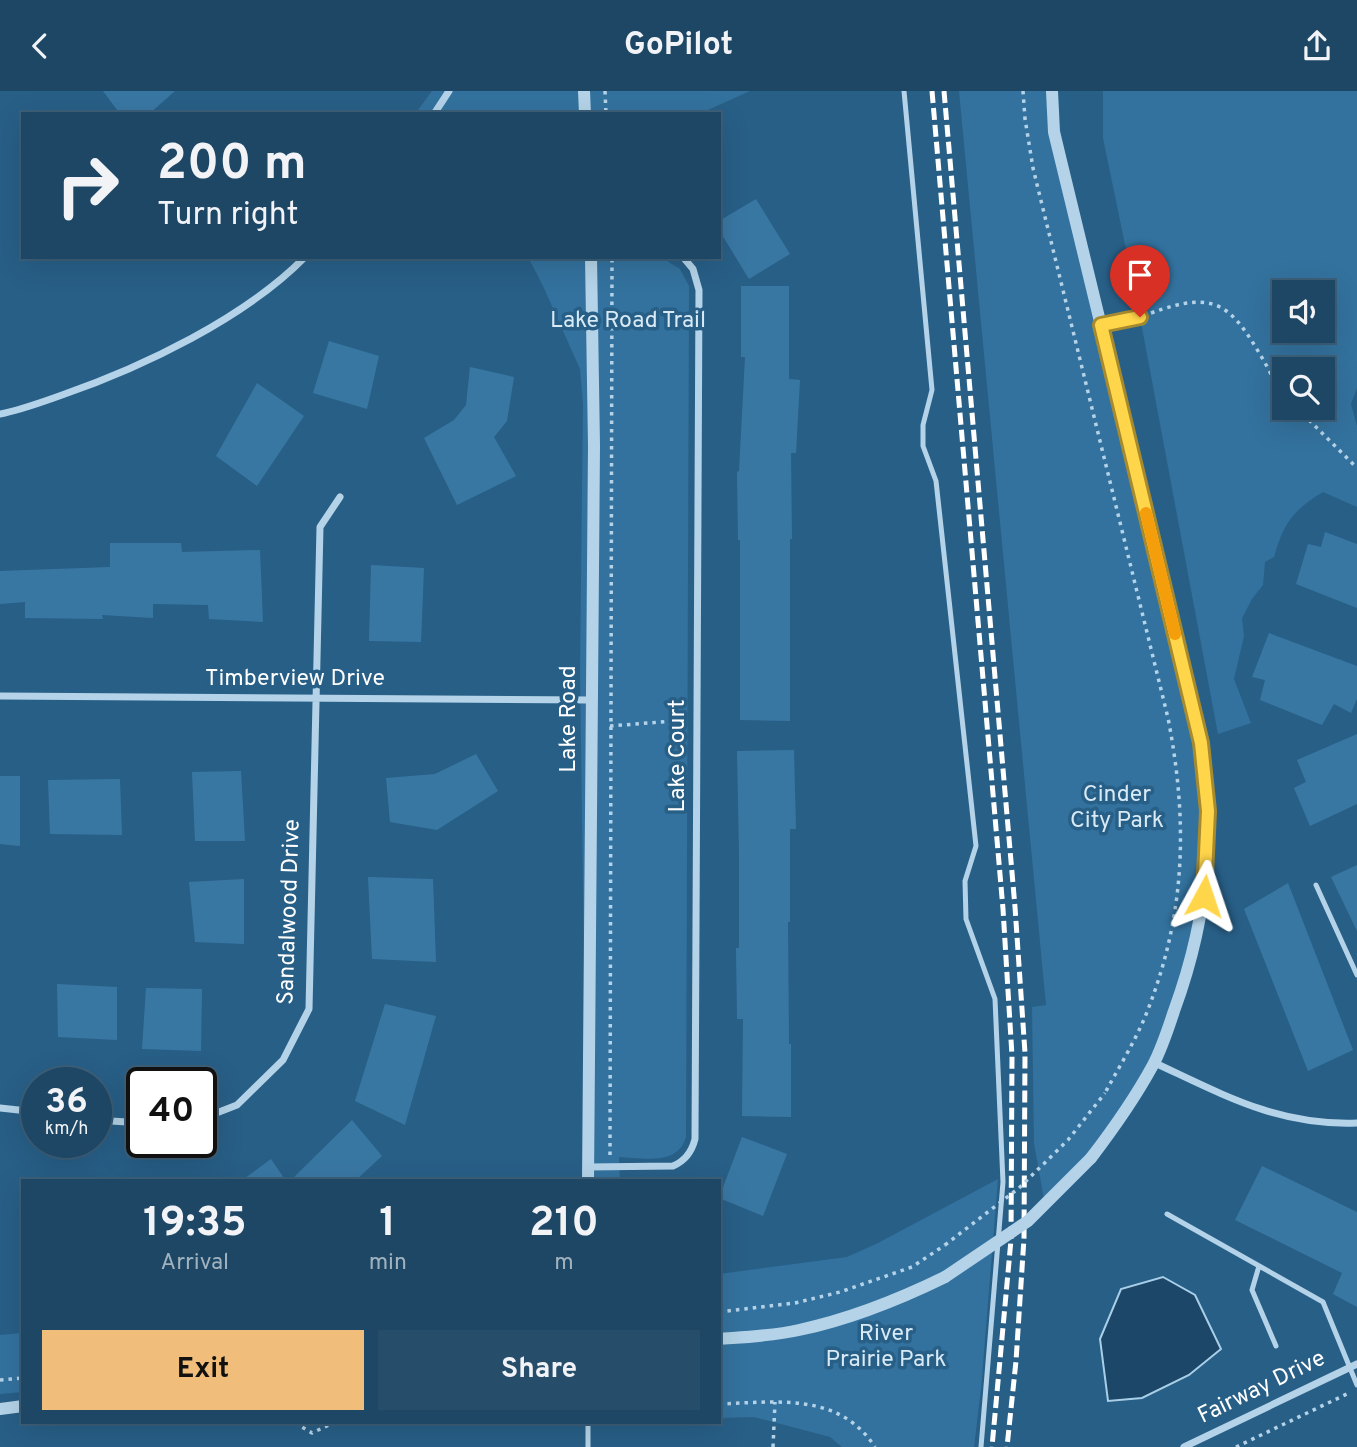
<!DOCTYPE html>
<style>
body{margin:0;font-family:Overpass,sans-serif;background:#264e6b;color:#f1f3f6;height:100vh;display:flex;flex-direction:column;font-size:26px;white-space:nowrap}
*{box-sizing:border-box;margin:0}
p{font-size:23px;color:#a1b2bf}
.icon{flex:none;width:38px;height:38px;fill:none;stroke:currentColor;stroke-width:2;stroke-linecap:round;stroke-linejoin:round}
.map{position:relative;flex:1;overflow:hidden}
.details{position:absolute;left:21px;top:1088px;width:700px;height:245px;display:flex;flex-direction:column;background:#1e4765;border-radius:0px;box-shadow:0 7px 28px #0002,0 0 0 2px #3c5f79}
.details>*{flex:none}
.guide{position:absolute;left:21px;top:21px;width:700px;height:147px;border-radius:0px;box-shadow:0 7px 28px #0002,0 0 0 2px #3c5f79;background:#1e4765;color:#f1f3f6;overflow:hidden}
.fabs{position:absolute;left:1272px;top:189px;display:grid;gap:14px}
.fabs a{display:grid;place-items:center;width:63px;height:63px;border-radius:0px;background:#1e4765;box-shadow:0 7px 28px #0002,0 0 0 2px #3c5f79;font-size:35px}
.speed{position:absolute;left:21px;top:976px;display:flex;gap:14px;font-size:35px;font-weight:700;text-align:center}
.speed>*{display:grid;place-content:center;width:91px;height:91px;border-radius:50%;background:#1e4765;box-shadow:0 7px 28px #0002,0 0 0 2px #3c5f79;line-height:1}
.speed small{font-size:18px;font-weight:400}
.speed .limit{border:4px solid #111;border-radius:10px;background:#fff;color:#111}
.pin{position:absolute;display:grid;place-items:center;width:60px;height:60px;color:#fff;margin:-72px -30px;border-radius:50% 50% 50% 0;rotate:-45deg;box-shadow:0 0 7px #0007}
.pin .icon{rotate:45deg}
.me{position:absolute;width:77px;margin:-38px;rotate:5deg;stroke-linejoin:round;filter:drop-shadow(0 0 5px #0008)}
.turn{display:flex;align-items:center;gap:24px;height:147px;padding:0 21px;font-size:32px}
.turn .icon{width:91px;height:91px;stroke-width:2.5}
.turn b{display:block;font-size:49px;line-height:60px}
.eta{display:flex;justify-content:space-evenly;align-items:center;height:119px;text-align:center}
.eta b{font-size:42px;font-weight:700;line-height:49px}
.primary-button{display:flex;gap:14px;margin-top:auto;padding:14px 21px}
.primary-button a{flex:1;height:80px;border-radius:0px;background:#f0be7a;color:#111;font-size:28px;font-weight:700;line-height:80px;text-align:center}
.primary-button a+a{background:#264e6b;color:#f1f3f6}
header{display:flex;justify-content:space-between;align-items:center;height:91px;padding:0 21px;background:#1e4765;font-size:32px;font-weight:700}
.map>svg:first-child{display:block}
.green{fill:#33729e;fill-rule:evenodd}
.water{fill:#1c4768;stroke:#a9cfe8;stroke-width:2}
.building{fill:#3977a3}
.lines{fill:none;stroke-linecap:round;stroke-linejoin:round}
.path{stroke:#b4d3e8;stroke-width:3.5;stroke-dasharray:3.5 5;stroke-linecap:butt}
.service{stroke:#b4d3e8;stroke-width:5}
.minor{stroke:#b4d3e8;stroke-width:7}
.tertiary{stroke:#b4d3e8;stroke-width:12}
.rail{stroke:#fff;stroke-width:5;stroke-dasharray:12 5;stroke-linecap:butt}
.path-bridge{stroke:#b4d3e8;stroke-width:3.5;stroke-dasharray:3.5 5;stroke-linecap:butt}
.tertiary-bridge{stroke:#b4d3e8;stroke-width:12}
.route-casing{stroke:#a68a30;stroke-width:18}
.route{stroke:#ffd54a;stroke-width:12}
.slow{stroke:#f59e0b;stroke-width:12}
.labels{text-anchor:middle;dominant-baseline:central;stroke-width:7;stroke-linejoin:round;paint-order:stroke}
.park-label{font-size:23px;fill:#d8eaf6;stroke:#285f87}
.street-label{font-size:23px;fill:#fff;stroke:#285f87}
</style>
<header><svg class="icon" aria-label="back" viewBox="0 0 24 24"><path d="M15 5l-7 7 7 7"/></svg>GoPilot<svg class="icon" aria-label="share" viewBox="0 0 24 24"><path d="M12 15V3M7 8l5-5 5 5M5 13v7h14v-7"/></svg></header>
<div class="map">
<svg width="1357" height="1356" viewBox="0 0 1357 1356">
<rect width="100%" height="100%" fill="#285f87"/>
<path class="green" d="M 432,0 L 750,0 L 699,23 L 415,23 Z
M 959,0 L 1052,0 L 1101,234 L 1198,637 L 1208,720 L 1201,831 L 1155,971 L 1091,1067 L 1045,1114 L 1034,1052 L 1032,916 L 1046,914 Z
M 1103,0 L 1357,0 L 1357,297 L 1351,313 L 1357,335 L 1357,416 L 1323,401 C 1293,419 1283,433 1274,466 L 1265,471 L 1263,494 L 1252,508 L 1242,527 L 1244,545 L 1234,588 L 1251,632 L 1218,643 L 1140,226 L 1103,47 ZM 1284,201 L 1323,201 L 1323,240 L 1284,240 ZM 1284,278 L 1323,278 L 1323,317 L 1284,317 Z
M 528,166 L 662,167 L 680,178 L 689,195 L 686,1046 C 678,1075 643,1067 619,1066 L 620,1090 L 587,1090 L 580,580 L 583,313 L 580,278 L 543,195 Z
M 998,1088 L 981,1298 L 974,1356 L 842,1356 L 830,1346 L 754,1326 L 719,1327 L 719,1183 L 847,1166 L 878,1152 Z
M 23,1242 L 23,1301 L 0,1303 L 0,1244 Z"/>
<path class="water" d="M 1163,1186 L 1195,1204 L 1221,1258 L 1189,1284 L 1142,1307 L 1108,1310 L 1100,1248 L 1121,1198 Z"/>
<path class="building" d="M 103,0 L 175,0 L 149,23 L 120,23 Z
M 756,108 L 790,163 L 749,188 L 719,139 L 719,130 Z
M 741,195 L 789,195 L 789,288 L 800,289 L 796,362 L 791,362 L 792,448 L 790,448 L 790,630 L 740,629 L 740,449 L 738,449 L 737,381 L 739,380 L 745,266 L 741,266 Z
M 329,250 L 379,265 L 367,318 L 313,302 Z
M 470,276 L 514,286 L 507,330 L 494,346 L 516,385 L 457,414 L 424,347 L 454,329 L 466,314 Z
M 257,292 L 304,325 L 257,395 L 216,365 Z
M 1325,441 L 1357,453 L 1357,517 L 1296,493 L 1308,453 L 1321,456 Z
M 110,452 L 181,452 L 182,461 L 260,459 L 263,531 L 209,528 L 208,514 L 153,513 L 153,527 L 102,524 L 103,528 L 25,527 L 25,511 L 0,513 L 0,480 L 110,476 Z
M 371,474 L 424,477 L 421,551 L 369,550 Z
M 1269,542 L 1357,575 L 1357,608 L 1351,622 L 1334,613 L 1322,634 L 1260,609 L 1265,589 L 1252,586 Z
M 1357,643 L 1357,713 L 1310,735 L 1294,697 L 1306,691 L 1297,669 Z
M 794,659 L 796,738 L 790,738 L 790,831 L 788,831 L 789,953 L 791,953 L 791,1026 L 742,1025 L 743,928 L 737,928 L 736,857 L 739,857 L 739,761 L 737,660 Z
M 476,663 L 498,700 L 437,739 L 390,731 L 386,687 L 435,683 Z
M 241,680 L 245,750 L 195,750 L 192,681 Z
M 0,685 L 20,685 L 20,755 L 0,753 Z
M 120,688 L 122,744 L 50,743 L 48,689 Z
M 1357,774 L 1357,840 L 1331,786 Z
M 368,786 L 433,788 L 436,871 L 372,868 Z
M 244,788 L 244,853 L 195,851 L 189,791 Z
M 1288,792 L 1353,959 L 1308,980 L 1244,818 Z
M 57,893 L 117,896 L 117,949 L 58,946 Z
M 146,897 L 202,898 L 201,960 L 142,958 Z
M 385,913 L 436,925 L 405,1034 L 355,1010 Z
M 352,1029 L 382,1065 L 355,1090 L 290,1090 Z
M 742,1046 L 787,1063 L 763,1125 L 719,1107 Z
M 271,1068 L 286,1090 L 241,1090 Z
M 1262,1075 L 1357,1121 L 1357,1216 L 1333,1203 L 1342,1182 L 1235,1129 Z"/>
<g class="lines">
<path class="path" d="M 605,0 L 606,23
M 1023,0 L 1025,28 L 1033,77 L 1168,627 C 1188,730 1186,822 1147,921 C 1136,949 1119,976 1105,1002
M 1151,222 C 1217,198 1231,214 1264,270 C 1270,281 1276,294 1284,303
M 1297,317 L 1357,377
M 610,635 L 686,629
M 610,1064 L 612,166
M 719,1221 L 795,1212 L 840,1201 L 912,1176 L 945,1154
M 0,1289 L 23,1287
M 719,1313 C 777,1311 839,1301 875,1356
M 295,1332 L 312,1342 L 333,1332
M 773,1356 L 775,1311
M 1236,1356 L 1349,1302"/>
<path class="service" d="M 904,0 L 932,299 L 923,334 L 923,355 L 936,390 L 976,755 L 965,790 L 966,828 L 995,908 L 1003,1091 L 981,1356
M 1316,794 L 1357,884
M 1167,1123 L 1323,1211 L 1357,1294
M 1259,1175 L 1252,1199 L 1276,1255
M 588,1356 L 588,1332"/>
<path class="minor" d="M 434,23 L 449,0
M 1101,234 L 1140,226
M 0,323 C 21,319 42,311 62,304 C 143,276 245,227 305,166
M 0,605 L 590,609
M 1155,972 C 1224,1004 1278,1035 1357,1032
M 0,1017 L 37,1021
M 201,1028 L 237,1014 L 283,969 L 309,918 L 320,436 L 340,406
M 96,1029 L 142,1032
M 588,1076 L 673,1075 C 685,1070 692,1060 695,1048 L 699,199 L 693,178 L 683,166
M 1184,1356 L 1357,1273"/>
<path class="tertiary" d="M 584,0 L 585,23
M 1052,0 L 1054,41 L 1195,622 C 1217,727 1211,819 1174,920 C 1168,938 1162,957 1153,974 C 1135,1007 1114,1037 1091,1067
M 588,1090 L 594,355 L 591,166
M 719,1248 C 746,1246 773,1245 799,1239 C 851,1228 898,1209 945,1186
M 0,1318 L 23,1315"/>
<path class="rail" d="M 932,0 L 1003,818 L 1012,965 L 1011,1149 L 992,1356
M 944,0 L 1015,816 L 1025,962 L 1024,1147 L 1016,1270 L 1007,1356"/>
<path class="path-bridge" d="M 945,1154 L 1019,1097 L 1068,1049 L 1105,1002"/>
<path class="tertiary-bridge" d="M 945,1186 L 1028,1130 L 1091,1067"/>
</g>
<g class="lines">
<g class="route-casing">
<path id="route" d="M 1140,226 L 1101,234 L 1201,652 L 1208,720 L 1204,805"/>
</g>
<use href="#route" class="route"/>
<path class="slow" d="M 1146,422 L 1175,543"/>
</g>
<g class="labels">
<g class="park-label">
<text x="628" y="230">Lake Road Trail</text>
<text x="1117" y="704">Cinder<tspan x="1117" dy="26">City Park</tspan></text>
<text x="886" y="1243">River<tspan x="886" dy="26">Prairie Park</tspan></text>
</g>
<g class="street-label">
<text x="295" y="588">Timberview Drive</text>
<text transform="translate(569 628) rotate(-90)">Lake Road</text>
<text transform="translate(678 665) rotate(-90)">Lake Court</text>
<text transform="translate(290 821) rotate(-88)">Sandalwood Drive</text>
<text transform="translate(1262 1297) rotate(-26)">Fairway Drive</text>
</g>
</g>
</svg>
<div class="fabs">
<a><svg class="icon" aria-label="sound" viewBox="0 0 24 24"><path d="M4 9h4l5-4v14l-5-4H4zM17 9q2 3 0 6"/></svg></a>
<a><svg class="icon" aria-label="search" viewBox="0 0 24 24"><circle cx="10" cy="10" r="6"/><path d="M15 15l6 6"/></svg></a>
</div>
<div class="speed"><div>36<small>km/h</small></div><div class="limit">40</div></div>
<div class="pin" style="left:1140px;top:226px;background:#d93025"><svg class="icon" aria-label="arrive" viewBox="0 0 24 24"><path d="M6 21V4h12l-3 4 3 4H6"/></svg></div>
<svg class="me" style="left:1204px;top:805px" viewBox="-20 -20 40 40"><path d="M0-17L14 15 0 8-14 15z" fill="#ffd54a" stroke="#fff" stroke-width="4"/></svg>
<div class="guide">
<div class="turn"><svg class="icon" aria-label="right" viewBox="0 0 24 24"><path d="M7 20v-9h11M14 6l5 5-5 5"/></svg><div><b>200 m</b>Turn right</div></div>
</div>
<section class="details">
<div class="eta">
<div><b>19:35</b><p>Arrival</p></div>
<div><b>1</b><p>min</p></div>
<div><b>210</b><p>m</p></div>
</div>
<div class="primary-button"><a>Exit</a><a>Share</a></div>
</section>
</div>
